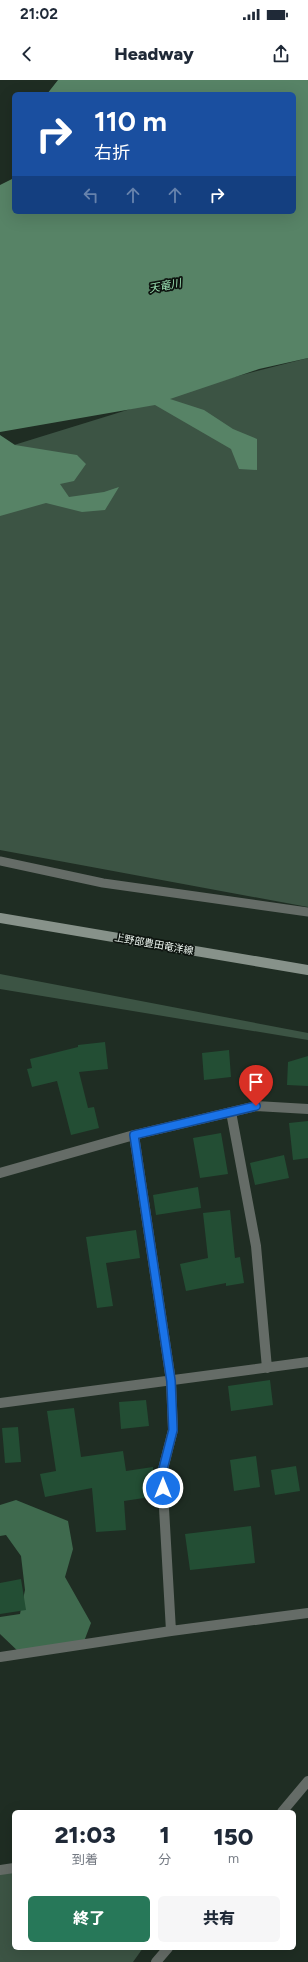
<!DOCTYPE html>
<html lang="ja">
<meta charset="utf-8">
<style>
body{margin:0;font-family:Figtree,"Noto Sans JP",sans-serif;background:#f6f6f7;color:#1f2937;height:100vh;display:flex;flex-direction:column;font-size:15px;white-space:nowrap}
*{box-sizing:border-box;margin:0}
p{font-size:13px;color:#747a83}
.icon{flex:none;width:22px;height:22px;fill:none;stroke:currentColor;stroke-width:2;stroke-linecap:round;stroke-linejoin:round}
.map{position:relative;flex:1;overflow:hidden}
.sheet{position:absolute;left:12px;top:1730px;width:284px;height:140px;display:flex;flex-direction:column;background:#fff;border-radius:6px;box-shadow:0 4px 16px #0002}
.sheet>*{flex:none}
.banner{position:absolute;left:12px;top:12px;width:284px;height:122px;border-radius:6px;box-shadow:0 4px 16px #0002;background:#1a4fa0;color:#fff;overflow:hidden}
.pin{position:absolute;display:grid;place-items:center;width:34px;height:34px;color:#fff;margin:-41px -17px;border-radius:50% 50% 50% 0;rotate:-45deg;box-shadow:0 0 4px #0007}
.pin .icon{rotate:45deg}
.me{position:absolute;width:44px;margin:-22px;rotate:0deg;stroke-linejoin:round;filter:drop-shadow(0 0 3px #0008)}
.turn{display:flex;align-items:center;gap:14px;height:84px;padding:0 16px;font-size:18px}
.turn .icon{width:52px;height:52px;stroke-width:2.5}
.turn b{display:block;font-size:28px;line-height:34px}
.lanes{display:flex;align-items:center;height:38px;padding:0 16px;background:#0003;justify-content:center;gap:20px;direction:ltr}
.lanes .off{opacity:.35}
.eta{display:flex;justify-content:space-evenly;align-items:center;height:68px;text-align:center}
.eta b{font-size:24px;font-weight:800;line-height:28px}
.button{display:flex;gap:8px;margin-top:auto;padding:8px 16px}
.button a{flex:1;height:46px;border-radius:6px;background:#277859;color:#fff;font-size:16px;font-weight:800;line-height:46px;text-align:center}
.button a+a{background:#f6f6f7;color:#1f2937}
.status{display:flex;justify-content:space-between;align-items:center;height:28px;padding:0 20px;background:#fff;direction:ltr}
.status svg{height:11px;fill:currentColor}
header{display:flex;justify-content:space-between;align-items:center;height:52px;padding:0 16px;background:#fff;font-size:18px;font-weight:800}
.map>svg:first-child{display:block}
.green{fill:#3c5444}
.forest{fill:#3f6a4e}
.water{fill:#578366}
.building{fill:#234e34}
.lines{fill:none;stroke-linecap:round;stroke-linejoin:round}
.service{stroke:#656c67;stroke-width:9}
.minor{stroke:#656c67;stroke-width:10}
.secondary{stroke:#87928a;stroke-width:10}
.route-casing{stroke:#114b97;stroke-width:10}
.route{stroke:#1a73e8;stroke-width:7}
.labels{text-anchor:middle;dominant-baseline:central;stroke-width:3.5;stroke-linejoin:round;paint-order:stroke}
.street-label{font-size:10px;fill:#eef7f1;stroke:#0d140f}
.water-label{font-size:11px;font-style:italic;fill:#9de3b5;stroke:#0d140f}
</style>
<div class="status"><b>21:02</b><svg viewBox="0 0 49 12"><path d="M0 12V9h3v3zM5 12V6h3v6zM10 12V3h3v9zM15 12V0h3v12zM26 1h20v11H26zM47 4h2v5h-2z"/></svg></div>
<header><svg class="icon" aria-label="back" viewBox="0 0 24 24"><path d="M15 5l-7 7 7 7"/></svg>Headway<svg class="icon" aria-label="share" viewBox="0 0 24 24"><path d="M12 15V3M7 8l5-5 5 5M5 13v7h14v-7"/></svg></header>
<div class="map">
<svg width="308" height="1882" viewBox="0 0 308 1882">
<rect width="100%" height="100%" fill="#1f2d23"/>
<path class="green" d="M 308,278 L 308,827 L 0,770 L 0,433 L 14,365 L 234,297 Z
M 0,894 L 308,953 L 308,960 L 0,909 Z
M 14,1790 L 14,1868 L 143,1868 L 133,1882 L 0,1882 L 0,1792 Z"/>
<path class="forest" d="M 16,1420 L 68,1441 L 73,1469 L 65,1497 L 91,1543 L 83,1564 L 21,1574 L 0,1554 L 0,1537 L 20,1534 L 25,1510 L 21,1476 L 6,1455 L 0,1456 L 0,1425 Z"/>
<path class="water" d="M 58,0 L 308,0 L 308,278 L 259,289 L 170,319 L 204,330 L 233,349 L 257,359 L 257,390 L 239,389 L 231,369 L 155,325 L 0,352 L 0,105 L 14,98 L 14,132 L 294,132 L 294,14 L 47,14 Z
M 0,355 L 15,365 L 77,375 L 86,384 L 74,401 L 60,404 L 69,417 L 104,412 L 119,407 L 105,430 L 82,432 L 46,423 L 0,436 Z"/>
<path class="building" d="M 105,962 L 108,989 L 79,992 L 88,1028 L 94,1027 L 99,1048 L 71,1055 L 57,1001 L 32,1007 L 27,989 L 32,988 L 30,979 L 78,967 L 78,965 Z
M 229,970 L 231,997 L 204,1000 L 202,973 Z
M 308,976 L 308,1006 L 287,1005 L 288,982 Z
M 308,1041 L 308,1078 L 293,1080 L 289,1043 Z
M 221,1053 L 228,1094 L 200,1098 L 193,1058 Z
M 284,1075 L 289,1098 L 255,1105 L 250,1083 Z
M 198,1107 L 201,1128 L 156,1135 L 153,1115 Z
M 230,1130 L 235,1178 L 240,1177 L 244,1203 L 226,1206 L 226,1203 L 186,1211 L 180,1184 L 208,1178 L 203,1133 Z
M 136,1150 L 140,1178 L 106,1183 L 113,1226 L 97,1228 L 86,1157 Z
M 270,1300 L 273,1325 L 231,1331 L 228,1306 Z
M 146,1320 L 149,1346 L 121,1349 L 119,1322 Z
M 74,1328 L 81,1377 L 123,1371 L 126,1391 L 153,1387 L 157,1416 L 124,1421 L 126,1450 L 96,1452 L 92,1408 L 45,1417 L 40,1394 L 56,1391 L 47,1331 Z
M 18,1347 L 21,1382 L 5,1383 L 2,1348 Z
M 256,1376 L 260,1407 L 234,1411 L 230,1380 Z
M 296,1386 L 300,1411 L 275,1415 L 271,1390 Z
M 251,1446 L 255,1483 L 190,1490 L 185,1454 Z
M 21,1499 L 26,1530 L 0,1534 L 0,1503 Z"/>
<g class="lines">
<path class="service" d="M 0,781 L 103,803 L 308,832"/>
<path class="minor" d="M 231,1032 L 256,1166 L 267,1288
M 134,1055 L 171,1301 L 173,1350 L 162,1393 L 171,1551
M 0,1093 L 134,1055 L 256,1026 L 308,1029
M 0,1323 L 308,1282
M 0,1577 L 171,1551 L 308,1533
M 282,1732 L 308,1701
M 0,1790 L 14,1788
M 156,1882 L 168,1868"/>
<path class="secondary" d="M 0,838 L 308,890"/>
</g>
<g class="lines">
<g class="route-casing">
<path id="route" d="M 163,1408 L 162,1393 L 173,1350 L 171,1301 L 134,1055 L 256,1026"/>
</g>
<use href="#route" class="route"/>
</g>
<g class="labels">
<g class="street-label">
<text transform="translate(154 864) rotate(10)">上野部豊田竜洋線</text>
</g>
<g class="water-label">
<text transform="translate(165 206) rotate(-11)">天竜川</text>
</g>
</g>
</svg>
<div class="pin" style="left:256px;top:1026px;background:#d93025"><svg class="icon" aria-label="arrive" viewBox="0 0 24 24"><path d="M6 21V4h12l-3 4 3 4H6"/></svg></div>
<svg class="me" style="left:163px;top:1408px" viewBox="-20 -20 40 40"><circle r="17" fill="#1a73e8" stroke="#fff" stroke-width="3"/><path d="M0-11L8 9 0 5-8 9z" fill="#fff"/></svg>
<div class="banner">
<div class="turn"><svg class="icon" aria-label="right" viewBox="0 0 24 24"><path d="M7 20v-9h11M14 6l5 5-5 5"/></svg><div><b>110 m</b>右折</div></div>
<div class="lanes"><svg class="icon off" aria-label="left" viewBox="0 0 24 24"><path d="M17 20v-9H6M10 6l-5 5 5 5"/></svg><svg class="icon off" aria-label="ahead" viewBox="0 0 24 24"><path d="M12 20V5M6 11l6-6 6 6"/></svg><svg class="icon off" aria-label="ahead" viewBox="0 0 24 24"><path d="M12 20V5M6 11l6-6 6 6"/></svg><svg class="icon" aria-label="right" viewBox="0 0 24 24"><path d="M7 20v-9h11M14 6l5 5-5 5"/></svg></div>
</div>
<section class="sheet">
<div class="eta">
<div><b>21:03</b><p>到着</p></div>
<div><b>1</b><p>分</p></div>
<div><b>150</b><p>m</p></div>
</div>
<div class="button"><a>終了</a><a>共有</a></div>
</section>
</div>
